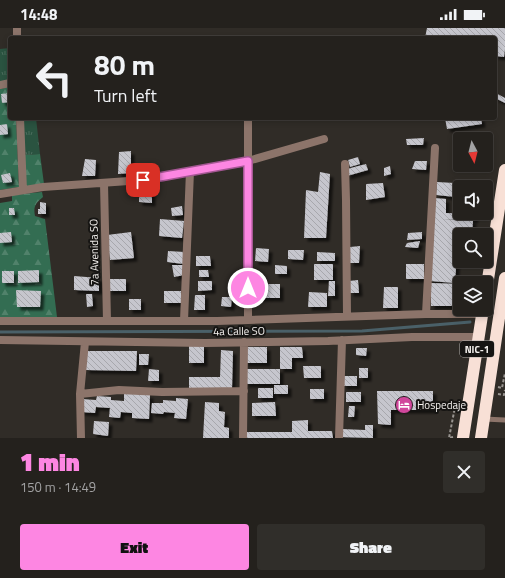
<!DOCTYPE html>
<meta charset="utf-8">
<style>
body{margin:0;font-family:"Titillium Web",sans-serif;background:#302e2a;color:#f1f3f6;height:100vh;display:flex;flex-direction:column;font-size:15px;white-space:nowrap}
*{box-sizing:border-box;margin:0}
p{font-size:13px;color:#a3a3a4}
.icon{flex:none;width:22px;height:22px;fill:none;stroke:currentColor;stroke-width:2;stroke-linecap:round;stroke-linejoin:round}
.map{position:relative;height:410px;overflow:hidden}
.sheet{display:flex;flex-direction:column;background:#24211d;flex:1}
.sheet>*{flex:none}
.top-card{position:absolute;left:8px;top:8px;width:489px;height:84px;border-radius:4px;box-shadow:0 2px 6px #0003,0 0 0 1px #413e3b;background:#24211d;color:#f1f3f6;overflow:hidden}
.needle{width:26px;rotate:173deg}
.controls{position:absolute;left:453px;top:104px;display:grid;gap:8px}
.controls a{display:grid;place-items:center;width:40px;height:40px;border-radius:4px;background:#24211d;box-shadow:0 2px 6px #0003,0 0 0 1px #413e3b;font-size:20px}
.pin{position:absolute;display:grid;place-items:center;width:34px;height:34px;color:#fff;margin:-17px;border-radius:8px;box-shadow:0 2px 6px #0006}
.me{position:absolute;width:44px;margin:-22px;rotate:0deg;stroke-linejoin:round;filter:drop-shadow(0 0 3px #0008)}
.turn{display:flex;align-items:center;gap:14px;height:84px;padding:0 20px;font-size:18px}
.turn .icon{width:52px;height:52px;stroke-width:2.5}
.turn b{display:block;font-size:28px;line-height:34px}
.round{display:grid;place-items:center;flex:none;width:42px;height:42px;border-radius:4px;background:#302e2a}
.head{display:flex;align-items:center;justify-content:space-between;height:68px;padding:0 20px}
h1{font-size:24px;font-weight:800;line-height:30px;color:#fd86e2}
.cta{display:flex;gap:8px;margin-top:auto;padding:8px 20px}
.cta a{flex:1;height:46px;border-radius:4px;background:#fd86e2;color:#111;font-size:16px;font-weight:800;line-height:46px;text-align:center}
.cta a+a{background:#302e2a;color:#f1f3f6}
.status{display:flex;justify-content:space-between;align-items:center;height:28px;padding:0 20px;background:#24211d;direction:ltr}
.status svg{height:11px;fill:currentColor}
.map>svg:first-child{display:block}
.grass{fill:url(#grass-tufts)}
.forest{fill:url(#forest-firs)}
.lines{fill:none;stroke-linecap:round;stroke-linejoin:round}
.stream{stroke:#4a6068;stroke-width:3}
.building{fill:url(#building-back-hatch);filter:url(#shadow)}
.path{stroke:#999591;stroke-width:2;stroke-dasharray:3 2;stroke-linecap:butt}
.lane{stroke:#8c746a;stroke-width:5}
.street{stroke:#8c746a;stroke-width:8}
.highway{stroke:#f8e0d6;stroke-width:12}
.route-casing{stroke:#a45793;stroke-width:10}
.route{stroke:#fd86e2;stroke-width:7}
.labels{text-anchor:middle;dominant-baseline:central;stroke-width:4;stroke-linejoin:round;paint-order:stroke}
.shield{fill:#161513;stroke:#b3b0ae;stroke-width:1}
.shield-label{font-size:10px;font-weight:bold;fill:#f6f3f0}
.street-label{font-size:11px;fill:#f6f3f0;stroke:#161513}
.poi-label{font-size:11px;fill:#f6f3f0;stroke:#161513;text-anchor:start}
</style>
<div class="status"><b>14:48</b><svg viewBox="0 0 49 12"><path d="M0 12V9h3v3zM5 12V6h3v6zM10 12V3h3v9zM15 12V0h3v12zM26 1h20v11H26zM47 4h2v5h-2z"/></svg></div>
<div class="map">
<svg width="505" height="410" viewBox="0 0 505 410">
<defs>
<pattern id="grass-tufts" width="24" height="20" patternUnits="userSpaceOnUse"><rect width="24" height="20" fill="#2a5340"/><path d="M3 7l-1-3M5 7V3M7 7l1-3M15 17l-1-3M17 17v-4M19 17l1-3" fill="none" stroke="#4a6c5c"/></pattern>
<pattern id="forest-firs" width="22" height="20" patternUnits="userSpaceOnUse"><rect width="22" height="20" fill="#336d52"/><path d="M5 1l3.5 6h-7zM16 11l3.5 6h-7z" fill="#51826b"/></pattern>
<pattern id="building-back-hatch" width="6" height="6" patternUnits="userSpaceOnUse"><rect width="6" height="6" fill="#c6c6cd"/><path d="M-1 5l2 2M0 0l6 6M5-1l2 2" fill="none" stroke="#a7a7ac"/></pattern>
<filter id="shadow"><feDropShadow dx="3.5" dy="3.5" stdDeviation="1" flood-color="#0009"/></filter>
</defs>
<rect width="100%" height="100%" fill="#302c27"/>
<path class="grass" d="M 10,20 L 10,54 L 0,56 L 0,21 Z
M 21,90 L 36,90 L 40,126 L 23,127 Z"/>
<path class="forest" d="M 10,59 L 10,90 L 16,90 L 19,159 L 0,162 L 0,61 Z
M 40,126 L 44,156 L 25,159 L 24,127 Z
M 42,164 L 43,169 C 36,175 33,178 35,188 L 45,191 L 57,289 L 0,289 L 0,175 L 12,173 L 12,167 Z"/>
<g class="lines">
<path class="stream" d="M 0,304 L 362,303 L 470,294"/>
</g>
<path class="building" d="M 427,0 L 505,0 L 505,21 L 504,29 L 495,28 L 495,10 L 425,10 Z
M 10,65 L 10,74 L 2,75 L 1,66 Z
M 496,65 L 505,70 L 505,75 L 495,70 Z
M 445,90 L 481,90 L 482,96 L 447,101 Z
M 7,96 L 8,106 L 0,107 L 0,97 Z
M 424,110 L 423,117 L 407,117 L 406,111 Z
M 131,123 L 131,145 L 118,146 L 119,124 Z
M 358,129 L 360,136 L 350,139 L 348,132 Z
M 85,131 L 96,132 L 95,148 L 82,148 Z
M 415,133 L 427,133 L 426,142 L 412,141 Z
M 366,136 L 368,142 L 347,148 L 347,141 Z
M 390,138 L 391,146 L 384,148 L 384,140 Z
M 320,144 L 330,146 L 326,210 L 304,210 L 306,162 L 318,164 Z
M 10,145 L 12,154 L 3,155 L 1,147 Z
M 437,154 L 455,155 L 456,169 L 436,167 Z
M 383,155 L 385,169 L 366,172 L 366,156 Z
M 139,161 L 152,161 L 152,175 L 139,174 Z
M 435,170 L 446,171 L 446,185 L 476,186 L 474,192 L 442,191 L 473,193 L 472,207 L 460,207 L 460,225 L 457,225 L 455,255 L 430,253 Z
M 40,174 L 46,175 L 46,186 L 38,186 L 38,181 L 40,181 Z
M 182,178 L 183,187 L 172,188 L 171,180 Z
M 9,180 L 14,180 L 15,187 L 9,187 Z
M 160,191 L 184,193 L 182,210 L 159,208 Z
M 11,204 L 12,214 L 0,215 L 0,205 Z
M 131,204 L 134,230 L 110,232 L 107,207 Z
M 422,204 L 422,211 L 407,212 L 408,205 Z
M 420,213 L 418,220 L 405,219 L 407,215 Z
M 360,218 L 359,235 L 350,235 L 350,219 Z
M 256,220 L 269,221 L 268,234 L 255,233 Z
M 288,222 L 304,222 L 303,232 L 288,231 Z
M 168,223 L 185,224 L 184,236 L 167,234 Z
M 317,224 L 335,225 L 335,233 L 317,233 Z
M 196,228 L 210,228 L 211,238 L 196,238 Z
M 314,236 L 333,236 L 333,252 L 314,252 Z
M 406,236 L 424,236 L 424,251 L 406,251 Z
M 172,237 L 184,237 L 184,247 L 174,249 Z
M 275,237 L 287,238 L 287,246 L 275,246 Z
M 39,242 L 39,254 L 18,255 L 18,243 Z
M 199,242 L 208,242 L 209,249 L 199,249 Z
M 2,243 L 14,243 L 14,255 L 2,255 Z
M 74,248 L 99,250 L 99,263 L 74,262 Z
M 109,251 L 126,251 L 126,263 L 108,263 Z
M 358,252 L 359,265 L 350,265 L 349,253 Z
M 198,253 L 212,253 L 212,262 L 198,263 Z
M 329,253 L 335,253 L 335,268 L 328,268 Z
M 431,255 L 460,256 L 460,278 L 431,278 Z
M 251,256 L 280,256 L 280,270 L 251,270 Z
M 384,259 L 398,259 L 398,280 L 383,280 Z
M 16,262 L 41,263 L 40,279 L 17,279 Z
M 164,263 L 181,263 L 181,275 L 164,275 Z
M 309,264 L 327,265 L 327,279 L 308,279 Z
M 86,266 L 92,266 L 93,278 L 87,279 Z
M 195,267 L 205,267 L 205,282 L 194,282 Z
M 222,269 L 232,269 L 231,279 L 221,278 Z
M 129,271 L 141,271 L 141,282 L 129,282 Z
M 189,317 L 204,317 L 204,335 L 189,335 Z
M 245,319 L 267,319 L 267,335 L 245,335 Z
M 280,319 L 302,319 L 303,330 L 292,330 L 292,341 L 280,341 Z
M 356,320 L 367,320 L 366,328 L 356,327 Z
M 221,322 L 233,323 L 232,360 L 189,360 L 189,349 L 220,349 Z
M 86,323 L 137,323 L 136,343 L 86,342 Z
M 139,326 L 149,326 L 148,337 L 139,337 Z
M 303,338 L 321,338 L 321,350 L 304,350 Z
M 359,340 L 368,340 L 368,350 L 359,350 Z
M 149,341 L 159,342 L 159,353 L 148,353 Z
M 245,341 L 280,341 L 280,356 L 245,356 Z
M 343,348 L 357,348 L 357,358 L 343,358 Z
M 274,357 L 288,357 L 288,366 L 274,366 Z
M 258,360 L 273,360 L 273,370 L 258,370 Z
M 310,361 L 324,361 L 324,371 L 310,371 Z
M 377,363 L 433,363 L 433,382 L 391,382 L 391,397 L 378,396 Z
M 346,364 L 361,364 L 361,374 L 346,374 Z
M 124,365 L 150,367 L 149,391 L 132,390 L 132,385 L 121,384 L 120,390 L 109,389 L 110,380 L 96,379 L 95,385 L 81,384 L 82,371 L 96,372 L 97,368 L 111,369 L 111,372 L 124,373 Z
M 176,370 L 188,371 L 186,391 L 174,390 L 175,385 L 164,384 L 163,386 L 151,385 L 152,375 L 163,375 L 163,372 L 176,373 Z
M 205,374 L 219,375 L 219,383 L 225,384 L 224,399 L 229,400 L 229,410 L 203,410 Z
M 275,374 L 276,388 L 252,388 L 252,375 Z
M 349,378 L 355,378 L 354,389 L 348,389 Z
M 308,392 L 308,403 L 332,403 L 333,410 L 245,410 L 245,404 L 292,404 L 292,393 Z
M 94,393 L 109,394 L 108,408 L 93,406 Z
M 365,397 L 373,397 L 373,410 L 340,409 L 342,401 L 365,402 Z"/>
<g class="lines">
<path class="path" d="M 498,359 L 502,360 L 505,345
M 498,366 L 504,367 L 505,362
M 453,409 L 449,410 L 455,379"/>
<path class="lane" d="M 484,391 L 505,392"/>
<path class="street" d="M 17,0 L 17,10
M 0,57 L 10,55
M 20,90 L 23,162
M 248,90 L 248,291
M 345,136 L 346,172 L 347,288
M 104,155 L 107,293
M 0,166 L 43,159 L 143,152 L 248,133 L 324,111
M 426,286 L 435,120
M 0,293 L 217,293 L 426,286 L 483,286
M 184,293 L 190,143
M 0,312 L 205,315 L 328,313 L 412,309 L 479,309
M 80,366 L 119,362 L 162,364 L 244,363
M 81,410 L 80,366 L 85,314
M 243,410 L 244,314
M 339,410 L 342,312"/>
<path class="highway" d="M 486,264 L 505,142
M 463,410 L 483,281
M 481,410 L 505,250"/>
</g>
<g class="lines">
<g class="route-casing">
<path id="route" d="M 143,152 L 248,133 L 248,260"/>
</g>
<use href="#route" class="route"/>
</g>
<defs>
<g id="hotel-disc" transform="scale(0.9)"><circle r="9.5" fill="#d1479c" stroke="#161513"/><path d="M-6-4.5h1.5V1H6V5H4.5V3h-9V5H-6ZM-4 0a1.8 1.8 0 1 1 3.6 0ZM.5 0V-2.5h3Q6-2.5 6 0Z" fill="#fff"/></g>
</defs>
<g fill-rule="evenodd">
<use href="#hotel-disc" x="404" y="377"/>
</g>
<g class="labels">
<rect class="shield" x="460" y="313" width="34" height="16" rx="3"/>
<g class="shield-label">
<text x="477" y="321">NIC-1</text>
</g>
<g class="street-label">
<text transform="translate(94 224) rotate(-91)">7a Avenida SO</text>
<text transform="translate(239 303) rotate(-1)">4a Calle SO</text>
</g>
<g class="poi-label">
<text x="417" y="377">Hospedaje</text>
</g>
</g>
</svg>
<div class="controls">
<a><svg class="needle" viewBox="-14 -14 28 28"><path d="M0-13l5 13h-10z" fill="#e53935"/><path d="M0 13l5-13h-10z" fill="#a3a3a4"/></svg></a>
<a><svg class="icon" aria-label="sound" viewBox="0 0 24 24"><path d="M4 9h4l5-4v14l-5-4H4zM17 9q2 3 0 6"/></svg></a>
<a><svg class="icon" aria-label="search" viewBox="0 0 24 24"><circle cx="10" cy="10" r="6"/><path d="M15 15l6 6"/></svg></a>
<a><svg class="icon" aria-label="layers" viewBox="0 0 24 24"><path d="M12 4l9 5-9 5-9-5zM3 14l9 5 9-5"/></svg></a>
</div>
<div class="pin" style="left:143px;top:152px;background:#d93025"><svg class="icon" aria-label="arrive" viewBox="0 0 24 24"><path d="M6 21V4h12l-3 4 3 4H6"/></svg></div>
<svg class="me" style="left:248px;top:260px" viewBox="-20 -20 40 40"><circle r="17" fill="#fd86e2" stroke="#fff" stroke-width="3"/><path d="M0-11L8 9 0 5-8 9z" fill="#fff"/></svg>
<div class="top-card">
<div class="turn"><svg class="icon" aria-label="left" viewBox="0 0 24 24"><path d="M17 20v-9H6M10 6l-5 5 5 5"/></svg><div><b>80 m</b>Turn left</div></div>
</div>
</div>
<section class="sheet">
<div class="head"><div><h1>1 min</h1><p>150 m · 14:49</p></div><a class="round"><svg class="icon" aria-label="close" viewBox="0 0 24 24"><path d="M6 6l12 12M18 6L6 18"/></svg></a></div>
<div class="cta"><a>Exit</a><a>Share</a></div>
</section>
